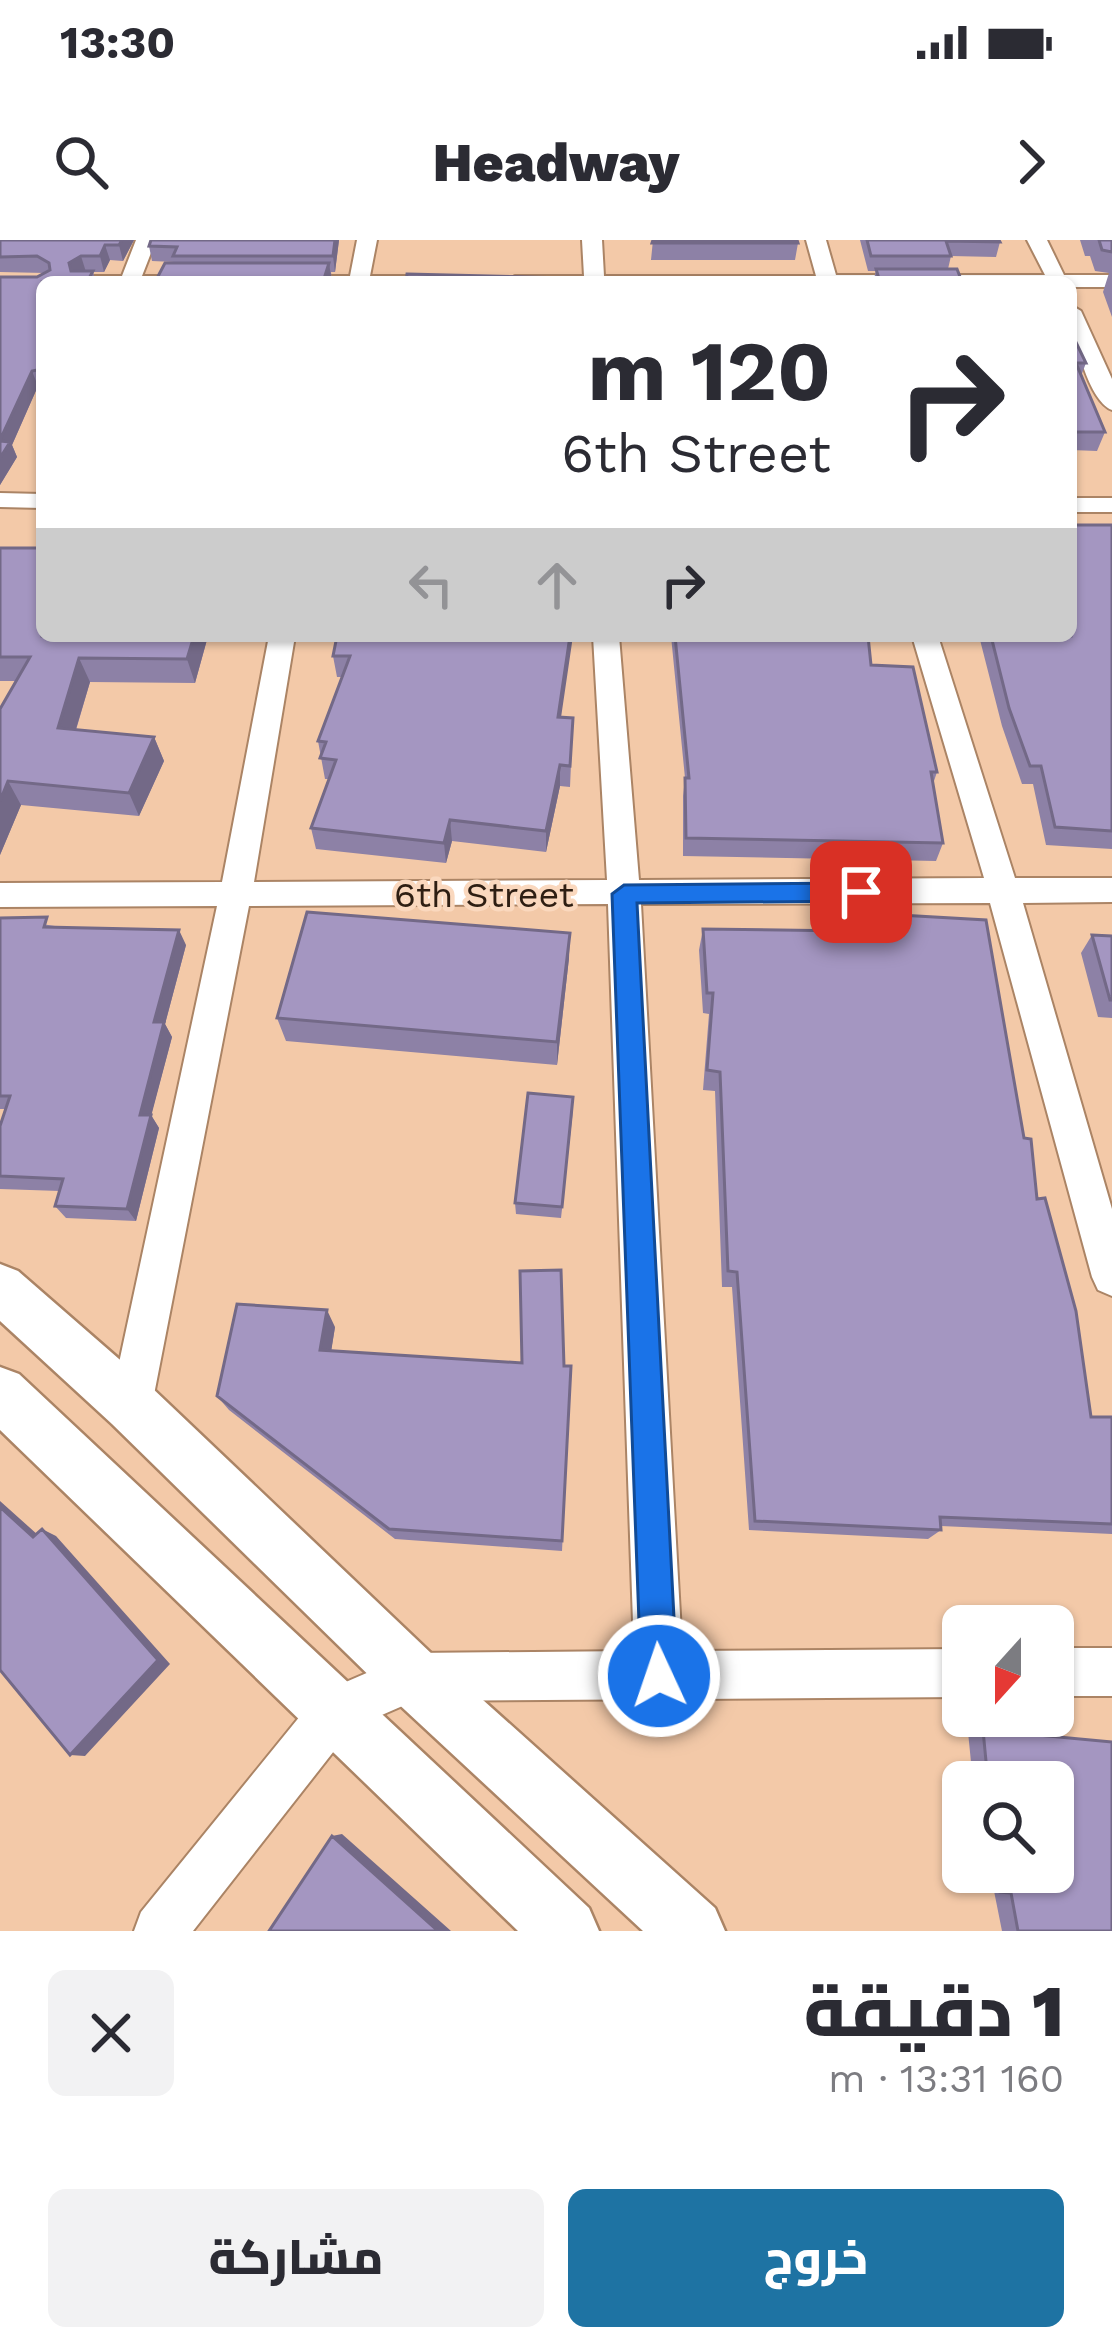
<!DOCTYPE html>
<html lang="ar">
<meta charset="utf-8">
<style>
body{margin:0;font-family:"Work Sans",Cairo,sans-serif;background:#f2f2f3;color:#2b2b33;direction:rtl;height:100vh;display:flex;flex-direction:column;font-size:45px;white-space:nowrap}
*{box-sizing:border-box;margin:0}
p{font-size:39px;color:#7c7c81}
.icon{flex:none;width:66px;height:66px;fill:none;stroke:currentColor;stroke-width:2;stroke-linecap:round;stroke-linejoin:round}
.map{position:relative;height:1691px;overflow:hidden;direction:ltr}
.panel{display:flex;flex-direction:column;background:#fff;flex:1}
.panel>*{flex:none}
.banner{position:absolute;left:36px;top:36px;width:1041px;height:366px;border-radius:18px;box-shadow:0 3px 9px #0004;direction:rtl;background:#fff;color:#2b2b33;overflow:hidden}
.needle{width:78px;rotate:201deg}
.buttons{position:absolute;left:942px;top:1365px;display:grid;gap:24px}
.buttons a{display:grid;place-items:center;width:132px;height:132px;border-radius:18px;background:#fff;box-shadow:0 3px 9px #0004;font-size:60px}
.pin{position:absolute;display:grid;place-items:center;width:102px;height:102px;color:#fff;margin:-51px;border-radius:24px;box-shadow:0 6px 18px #0006}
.me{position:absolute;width:132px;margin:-66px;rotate:357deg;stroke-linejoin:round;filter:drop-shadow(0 0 9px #0008)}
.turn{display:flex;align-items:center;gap:42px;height:252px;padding:0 48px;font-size:54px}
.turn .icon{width:156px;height:156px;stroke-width:2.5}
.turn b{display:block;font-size:84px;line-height:102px}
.lanes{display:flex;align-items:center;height:114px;padding:0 48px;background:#0003;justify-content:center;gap:60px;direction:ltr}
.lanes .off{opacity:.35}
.round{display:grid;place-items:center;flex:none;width:126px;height:126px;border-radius:18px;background:#f2f2f3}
.overview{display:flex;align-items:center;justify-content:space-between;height:204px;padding:0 48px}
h1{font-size:72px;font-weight:800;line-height:90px}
.action{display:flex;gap:24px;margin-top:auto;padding:24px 48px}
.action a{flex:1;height:138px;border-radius:18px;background:#1e73a3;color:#fff;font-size:48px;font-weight:800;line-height:138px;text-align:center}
.action a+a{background:#f2f2f3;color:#2b2b33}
.status{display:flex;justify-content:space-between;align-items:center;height:84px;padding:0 60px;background:#fff;direction:ltr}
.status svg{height:33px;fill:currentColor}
header{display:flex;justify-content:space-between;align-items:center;height:156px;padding:0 48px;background:#fff;font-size:54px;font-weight:800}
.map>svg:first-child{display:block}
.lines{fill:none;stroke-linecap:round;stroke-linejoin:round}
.minor-casing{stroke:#ab8465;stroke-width:4}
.tertiary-casing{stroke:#ab8465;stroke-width:5}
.minor{fill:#fff;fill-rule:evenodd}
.tertiary{fill:#fff;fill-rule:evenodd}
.wall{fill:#8d81a6}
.shaded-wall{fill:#736987}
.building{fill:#a496c1;stroke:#736987;stroke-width:3}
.route{fill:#1a73e8;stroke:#114b97;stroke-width:3}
.labels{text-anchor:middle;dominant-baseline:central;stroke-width:9;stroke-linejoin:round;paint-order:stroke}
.street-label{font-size:36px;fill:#2e1e12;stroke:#fad8be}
</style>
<div class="status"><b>13:30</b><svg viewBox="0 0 49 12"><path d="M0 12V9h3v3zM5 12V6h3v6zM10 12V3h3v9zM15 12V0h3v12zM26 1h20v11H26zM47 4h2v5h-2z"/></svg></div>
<header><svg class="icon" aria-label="forward" viewBox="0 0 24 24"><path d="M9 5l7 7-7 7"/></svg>Headway<svg class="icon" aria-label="search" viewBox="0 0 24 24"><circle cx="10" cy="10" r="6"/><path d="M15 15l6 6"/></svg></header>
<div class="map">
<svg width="1112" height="1691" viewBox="0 0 1112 1691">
<rect width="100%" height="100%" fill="#f3c9a8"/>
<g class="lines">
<g class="minor-casing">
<path id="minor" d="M 136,0 L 156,0 L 142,36 L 202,36 L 212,42 L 76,42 L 86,36 L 122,36 Z
M 357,0 L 377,0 L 370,36 L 454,36 L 464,42 L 277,42 L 287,36 L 350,36 Z
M 582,0 L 602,0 L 604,36 L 816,36 L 806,0 L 826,0 L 836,35 L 1045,35 L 1027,0 L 1047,0 L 1064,35 L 1112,35 L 1112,47 L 1071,47 L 1071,42 L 505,42 L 515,36 L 584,36 Z
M 1071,65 L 1081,71 L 1112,139 L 1112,170 C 1087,160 1071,90 1071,65 Z
M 0,253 L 42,254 L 42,268 L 0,267 Z
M 1071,258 L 1112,258 L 1112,272 L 1071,272 Z
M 269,396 L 295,396 L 254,642 L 607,640 L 593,396 L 619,396 L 639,640 L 984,638 L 912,396 L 938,396 L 1015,638 L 1112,638 L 1112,662 L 1023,663 L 1112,969 L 1112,1056 L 1098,1050 L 1092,1037 L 990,663 L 641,664 L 682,1411 L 963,1409 L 963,1457 L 414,1461 L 352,1488 L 193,1691 L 134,1691 L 141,1672 L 318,1454 L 413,1413 L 634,1411 L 608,664 L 249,666 L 152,1165 L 146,1180 L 131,1186 L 116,1180 L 110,1165 L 217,666 L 0,667 L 0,643 L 222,642 Z
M 1053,1408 L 1112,1408 L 1112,1456 L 1053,1456 Z"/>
</g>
<g class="tertiary-casing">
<path id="tertiary" d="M 0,1024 L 18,1031 L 150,1146 L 434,1416 L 715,1668 L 725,1691 L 643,1691 L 392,1458 L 112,1184 L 0,1081 Z
M 0,1127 L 19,1134 L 589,1668 L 599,1691 L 518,1691 L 0,1190 Z"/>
</g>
<use href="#minor" class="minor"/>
<use href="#tertiary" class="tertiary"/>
</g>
<path class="wall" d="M 0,0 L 134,0 L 123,21 L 110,20 L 104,32 L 93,32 L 96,42 L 42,42 L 42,146 L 38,146 L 12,205 L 17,217 L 0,245 L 0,37 L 37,37 L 45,33 L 0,32 Z
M 151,0 L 339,0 L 335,32 L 331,32 L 332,42 L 174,22 L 152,21 L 149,6 Z
M 653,0 L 798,3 L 795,20 L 651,20 Z
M 860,0 L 999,0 L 1000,2 L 996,17 L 951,16 L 948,29 L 962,42 L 873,42 L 876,31 L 868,31 Z
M 1080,0 L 1112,0 L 1112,77 L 1103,52 L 1109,33 L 1095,31 L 1090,16 L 1085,16 Z
M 1071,92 L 1086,123 L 1081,136 L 1105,192 L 1097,211 L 1071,210 Z
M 1112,285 L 1112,609 L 1046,605 L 1033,544 L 1022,544 L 1002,486 L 979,396 L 1071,396 Z
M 0,308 L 208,396 L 195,443 L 90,442 L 76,490 L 154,497 L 164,521 L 139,576 L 21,565 L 0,615 L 16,441 L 0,441 Z
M 337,396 L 561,477 L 573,478 L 570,547 L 560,546 L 546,612 L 452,601 L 446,623 L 316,609 L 311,588 L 329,539 L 325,539 L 318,501 L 342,437 L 337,437 L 333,416 Z
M 671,396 L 868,396 L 871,425 L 937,532 L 933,544 L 943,603 L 936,621 L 683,616 L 683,556 L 685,538 Z
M 847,672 L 1024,898 L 1091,1177 L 1112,1177 L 1112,1294 L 941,1286 L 941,1290 L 928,1299 L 749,1290 L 732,1047 L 722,1047 L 715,851 L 703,850 L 709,774 L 703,773 L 699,710 L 703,689 L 841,691 Z
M 0,678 L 186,705 L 165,784 L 172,797 L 151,875 L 159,888 L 136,981 L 66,978 L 55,966 L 60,951 L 0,949 L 0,886 L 6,869 L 0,869 Z
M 1092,695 L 1112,696 L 1112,778 L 1098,777 L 1081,713 Z
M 569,718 L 557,825 L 286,801 L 277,778 Z
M 573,870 L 561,978 L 516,974 L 515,963 Z
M 335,1087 L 331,1111 L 571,1126 L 562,1311 L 395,1299 L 229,1170 L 217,1156 Z
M 983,1490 L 1112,1502 L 1112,1691 L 1002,1691 L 994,1651 L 984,1649 L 982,1632 L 1053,1632 L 1053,1542 L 973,1542 L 968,1492 Z"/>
<path class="shaded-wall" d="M 122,0 L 134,0 L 123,21 L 119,5 Z
M 335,0 L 339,0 L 335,32 L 333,16 Z
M 105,5 L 110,20 L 104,32 L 100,16 Z
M 81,16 L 86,32 L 74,38 L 69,23 Z
M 329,23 L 332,42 L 323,42 Z
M 32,131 L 38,146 L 12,205 L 17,217 L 0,245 L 0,202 Z
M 194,396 L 208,396 L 195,443 L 187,419 Z
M 570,396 L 573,396 L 558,498 L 558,477 Z
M 79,418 L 90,442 L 69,512 L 58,488 Z
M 154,497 L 164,521 L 139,576 L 129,553 Z
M 560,525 L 560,546 L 546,612 L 546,591 Z
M 8,541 L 21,565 L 0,615 L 0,561 Z
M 450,580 L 452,601 L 446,623 L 444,603 Z
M 179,690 L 186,705 L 165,784 L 172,797 L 148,888 L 140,875 L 154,782 Z
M 570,693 L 569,718 L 557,825 L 557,802 Z
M 151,875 L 159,888 L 136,981 L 127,969 Z
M 327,1070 L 335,1087 L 329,1125 L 320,1110 Z
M 0,1261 L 48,1304 L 33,1297 L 0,1267 Z
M 42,1289 L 56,1296 L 170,1424 L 85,1516 L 70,1515 Z
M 342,1594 L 451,1691 L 438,1691 L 332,1596 Z"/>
<path class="building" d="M 0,0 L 122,0 L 119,5 L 105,5 L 100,16 L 81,16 L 69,23 L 71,31 L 93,31 L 87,42 L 42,42 L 42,129 L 32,131 L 0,200 L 0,37 L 37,37 L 50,30 L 49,23 L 37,16 L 0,17 Z
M 151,0 L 335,0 L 333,16 L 173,16 L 177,7 L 149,6 Z
M 653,0 L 797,0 L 798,3 L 652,3 Z
M 867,0 L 999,0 L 1000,2 L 946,1 L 951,16 L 871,16 Z
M 1099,0 L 1112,0 L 1112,12 L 1102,10 Z
M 165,23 L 329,23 L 323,42 L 155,42 Z
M 876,29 L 957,29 L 962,42 L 880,42 Z
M 407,34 L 565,38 L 565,42 L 406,42 Z
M 1071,92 L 1086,123 L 1076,123 L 1105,192 L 1071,192 Z
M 0,201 L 10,202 L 0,218 Z
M 1071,285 L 1112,285 L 1112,591 L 1055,587 L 1041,526 L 1030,526 L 1009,468 L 991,396 L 1071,396 Z
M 0,308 L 42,308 L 42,396 L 194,396 L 187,419 L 79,418 L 58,488 L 154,497 L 129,553 L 8,541 L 0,561 L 0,469 L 30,417 L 0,417 Z
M 337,396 L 570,396 L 558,477 L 573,478 L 570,526 L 560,525 L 546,591 L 450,580 L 444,603 L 311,588 L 336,520 L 320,518 L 326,502 L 318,501 L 350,416 L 333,416 Z
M 675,396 L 868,396 L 871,425 L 913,427 L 937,532 L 931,532 L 943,603 L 686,598 L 685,538 L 689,538 Z
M 307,672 L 570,693 L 557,802 L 277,778 Z
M 847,672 L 986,680 L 1024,898 L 1031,899 L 1037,959 L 1045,958 L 1076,1071 L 1091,1177 L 1112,1177 L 1112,1284 L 940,1277 L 941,1290 L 755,1281 L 737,1032 L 728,1031 L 720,832 L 707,830 L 713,753 L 707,753 L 703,689 L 849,691 Z
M 47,677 L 44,687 L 179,690 L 154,782 L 164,782 L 140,875 L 151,875 L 127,969 L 55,966 L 63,939 L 0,936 L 0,886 L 10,856 L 0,856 L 0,678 Z
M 1092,695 L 1112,696 L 1112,760 L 1110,760 Z
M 528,853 L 573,857 L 562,967 L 515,963 Z
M 561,1030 L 564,1126 L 571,1126 L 562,1301 L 389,1289 L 217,1156 L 237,1064 L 327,1070 L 320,1110 L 522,1123 L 520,1031 Z
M 0,1267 L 33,1297 L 42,1289 L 158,1420 L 70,1515 L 0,1430 Z
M 983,1490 L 1112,1502 L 1112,1691 L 1018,1691 L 1011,1653 L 1000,1652 L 998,1632 L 1053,1632 L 1053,1542 L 988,1542 Z
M 332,1596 L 438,1691 L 269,1691 Z"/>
<path class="route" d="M 861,643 L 873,652 L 861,661 L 637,663 L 677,1436 L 672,1449 L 659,1454 L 646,1449 L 641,1436 L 612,654 L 624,645 Z"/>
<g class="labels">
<g class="street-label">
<text x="484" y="655">6th Street</text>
</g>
</g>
</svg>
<div class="buttons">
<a><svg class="needle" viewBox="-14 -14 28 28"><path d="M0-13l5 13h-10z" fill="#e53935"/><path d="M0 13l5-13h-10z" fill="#7c7c81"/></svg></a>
<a><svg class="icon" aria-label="search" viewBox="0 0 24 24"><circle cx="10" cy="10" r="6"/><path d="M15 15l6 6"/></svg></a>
</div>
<div class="pin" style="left:861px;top:652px;background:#d93025"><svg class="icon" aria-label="arrive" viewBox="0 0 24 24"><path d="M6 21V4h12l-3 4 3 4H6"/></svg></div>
<svg class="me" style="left:659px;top:1436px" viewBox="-20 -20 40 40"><circle r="17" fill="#1a73e8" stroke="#fff" stroke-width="3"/><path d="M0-11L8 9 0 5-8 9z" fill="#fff"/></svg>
<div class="banner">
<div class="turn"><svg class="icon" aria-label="right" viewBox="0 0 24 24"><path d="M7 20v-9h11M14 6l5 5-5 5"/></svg><div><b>120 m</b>6th Street</div></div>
<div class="lanes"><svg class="icon off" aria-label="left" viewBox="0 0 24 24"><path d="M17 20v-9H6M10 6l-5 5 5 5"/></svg><svg class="icon off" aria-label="ahead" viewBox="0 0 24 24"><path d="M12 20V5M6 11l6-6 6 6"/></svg><svg class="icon" aria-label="right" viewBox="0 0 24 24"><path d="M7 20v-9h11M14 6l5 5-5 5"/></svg></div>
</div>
</div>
<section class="panel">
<div class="overview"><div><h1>1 دقيقة</h1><p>160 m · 13:31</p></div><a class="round"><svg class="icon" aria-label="close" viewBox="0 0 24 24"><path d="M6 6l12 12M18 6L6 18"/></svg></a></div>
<div class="action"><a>خروج</a><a>مشاركة</a></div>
</section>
